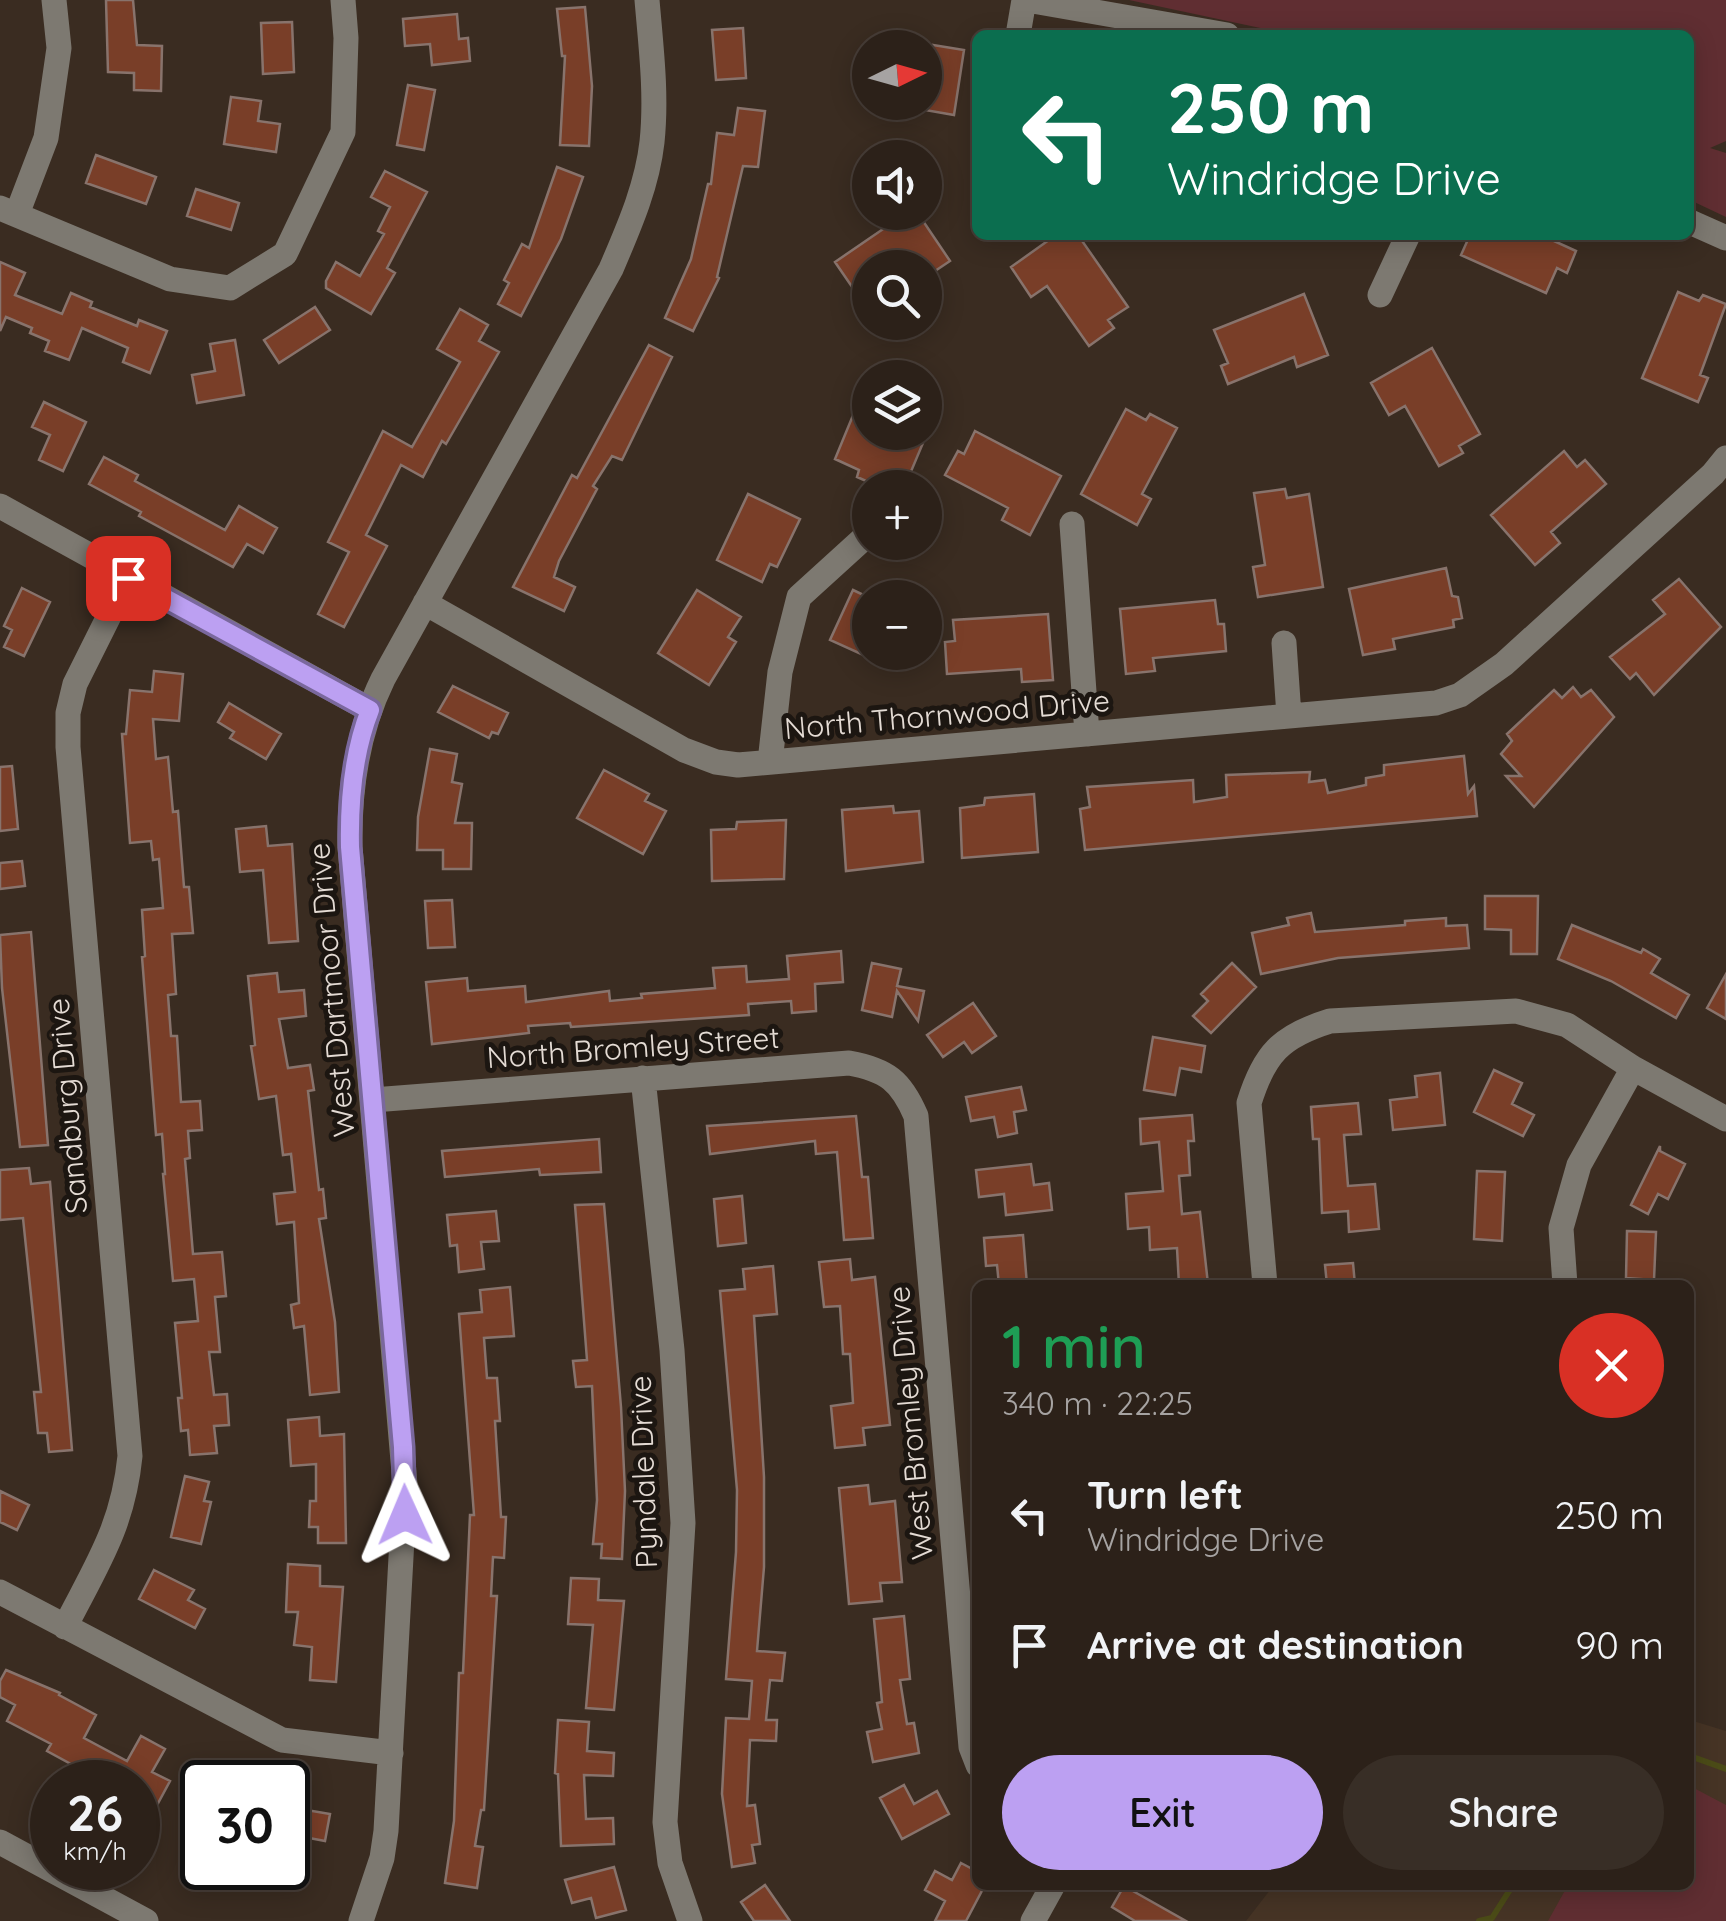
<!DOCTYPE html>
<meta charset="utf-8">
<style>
body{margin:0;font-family:Quicksand,sans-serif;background:#382e26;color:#f1f3f6;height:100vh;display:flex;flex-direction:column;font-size:38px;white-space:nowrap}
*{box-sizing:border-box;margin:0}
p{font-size:32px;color:#a6a3a2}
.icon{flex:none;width:55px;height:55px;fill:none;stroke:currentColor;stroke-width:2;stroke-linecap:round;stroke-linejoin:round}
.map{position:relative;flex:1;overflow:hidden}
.panel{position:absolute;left:972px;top:1280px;width:722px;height:610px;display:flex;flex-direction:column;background:#2c2119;border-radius:15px;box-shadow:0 5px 25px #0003,0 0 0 2px #483e38}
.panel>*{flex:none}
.hud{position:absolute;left:972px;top:30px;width:722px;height:210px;border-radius:15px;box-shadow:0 5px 25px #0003,0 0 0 2px #483e38;background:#0b6e4f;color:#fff;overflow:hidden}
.needle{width:65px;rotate:85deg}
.tools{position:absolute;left:852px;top:30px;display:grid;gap:20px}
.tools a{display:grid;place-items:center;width:90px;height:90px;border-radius:50%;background:#2c2119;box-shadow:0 5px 25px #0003,0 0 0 2px #483e38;font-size:50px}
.speed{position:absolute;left:30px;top:1760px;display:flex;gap:20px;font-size:50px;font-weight:700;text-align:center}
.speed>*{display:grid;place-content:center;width:130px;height:130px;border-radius:50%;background:#2c2119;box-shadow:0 5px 25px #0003,0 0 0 2px #483e38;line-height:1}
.speed small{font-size:25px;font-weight:400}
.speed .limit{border:5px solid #111;border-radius:15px;background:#fff;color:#111}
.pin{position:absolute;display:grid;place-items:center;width:85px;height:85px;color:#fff;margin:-42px;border-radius:20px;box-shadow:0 5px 15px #0006}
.me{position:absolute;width:110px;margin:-55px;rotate:359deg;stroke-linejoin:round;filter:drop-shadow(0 0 8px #0008)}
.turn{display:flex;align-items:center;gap:35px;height:210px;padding:0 30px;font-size:45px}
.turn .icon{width:130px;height:130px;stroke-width:2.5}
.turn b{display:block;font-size:70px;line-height:85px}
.round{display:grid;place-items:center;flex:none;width:105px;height:105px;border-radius:52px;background:#382e26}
.headline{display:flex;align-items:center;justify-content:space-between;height:170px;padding:0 30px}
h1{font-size:60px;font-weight:600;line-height:75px;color:#1e9e55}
.primary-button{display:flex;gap:20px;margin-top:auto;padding:20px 30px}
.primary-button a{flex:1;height:115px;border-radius:60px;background:#bca0f2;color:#111;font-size:40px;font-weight:600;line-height:115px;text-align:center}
.primary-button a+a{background:#382e26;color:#f1f3f6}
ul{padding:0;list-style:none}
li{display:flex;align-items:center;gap:30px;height:130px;padding:0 30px}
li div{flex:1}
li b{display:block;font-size:38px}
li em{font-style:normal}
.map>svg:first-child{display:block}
.built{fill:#463425}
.green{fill:#602e32}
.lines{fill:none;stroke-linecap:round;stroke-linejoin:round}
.stream{stroke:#4b4b17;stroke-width:6}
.building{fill:#793e28;stroke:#88736c;stroke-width:2.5}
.minor{stroke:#7d7971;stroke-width:25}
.route-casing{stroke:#7a689d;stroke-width:25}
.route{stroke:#bca0f2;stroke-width:18}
.labels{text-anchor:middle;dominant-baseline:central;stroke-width:10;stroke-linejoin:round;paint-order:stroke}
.street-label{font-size:30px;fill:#e4dbd4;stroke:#1c1611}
</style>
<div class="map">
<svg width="1726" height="1921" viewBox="0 0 1726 1921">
<rect width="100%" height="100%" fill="#3a2c21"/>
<path class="built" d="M 1690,1720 L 1726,1731 L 1726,1921 L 1246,1921 L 1274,1885 L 1690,1885 Z"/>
<path class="green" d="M 1129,0 L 1726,0 L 1726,141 L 1710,148 L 1726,153 L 1726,217 L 1690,200 L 1690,35 L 1293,35 Z
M 1690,1786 L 1726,1805 L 1726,1921 L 1548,1921 L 1568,1885 L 1690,1885 Z"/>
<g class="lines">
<path class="stream" d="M 1690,1756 L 1726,1769
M 1479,1921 L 1492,1918 L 1513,1885"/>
</g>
<path class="building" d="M 106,0 L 133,0 L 137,45 L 162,46 L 161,91 L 134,90 L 134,73 L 108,72 Z
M 585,7 L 592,86 L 589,146 L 560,145 L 565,56 L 562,56 L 557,9 Z
M 457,14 L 459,39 L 468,38 L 470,61 L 432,65 L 430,44 L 405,46 L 403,19 Z
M 292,22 L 294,72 L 263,74 L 261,23 Z
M 743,28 L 746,78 L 716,80 L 712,30 Z
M 933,45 L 964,50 L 954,115 L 925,110 L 925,73 L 929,73 Z
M 408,85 L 435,90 L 424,150 L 397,145 Z
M 231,97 L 261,101 L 258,121 L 280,124 L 276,152 L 224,144 Z
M 738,108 L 765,111 L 758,167 L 743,166 L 717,277 L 719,278 L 693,331 L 665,318 L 691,259 L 708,184 L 711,184 L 717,133 L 734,135 Z
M 96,155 L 156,177 L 146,204 L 86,183 Z
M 557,167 L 583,177 L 561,239 L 521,316 L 498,304 L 509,283 L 504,280 L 522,244 L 529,248 Z
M 385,171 L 427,192 L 387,268 L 395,273 L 371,314 L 326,288 L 326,281 L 336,262 L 360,276 L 384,234 L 378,231 L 390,207 L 371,197 Z
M 196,189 L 239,203 L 231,230 L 187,216 Z
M 908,212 L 917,212 L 950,261 L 926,277 L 925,268 L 870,268 L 870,313 L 835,262 Z
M 1056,235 L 1078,235 L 1128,307 L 1108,320 L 1114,328 L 1089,346 L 1047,286 L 1031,297 L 1011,267 Z
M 1470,235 L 1541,235 L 1576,251 L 1567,273 L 1557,268 L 1546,293 L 1461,255 Z
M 0,262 L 25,273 L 15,295 L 62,314 L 71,293 L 92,302 L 90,307 L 137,326 L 139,320 L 167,331 L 150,373 L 123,362 L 128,348 L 82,328 L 69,360 L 45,351 L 49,341 L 30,333 L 32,328 L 6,317 L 0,331 Z
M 1678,292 L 1699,301 L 1703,295 L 1726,304 L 1700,375 L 1708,378 L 1698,402 L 1642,378 Z
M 1304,294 L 1328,355 L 1297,367 L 1294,357 L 1228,384 L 1221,366 L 1228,363 L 1214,330 Z
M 315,307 L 330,330 L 279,363 L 264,340 Z
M 460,309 L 488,325 L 479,341 L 499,352 L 446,444 L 442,441 L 423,477 L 401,465 L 366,535 L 387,546 L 344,627 L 318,614 L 349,552 L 328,542 L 383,431 L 412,447 L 460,362 L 437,349 Z
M 235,340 L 244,395 L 197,403 L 192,375 L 215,371 L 210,344 Z
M 649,345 L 672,357 L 622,460 L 612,456 L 593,486 L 597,489 L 559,561 L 554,577 L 575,587 L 564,611 L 513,587 L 572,475 L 577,478 Z
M 1432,348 L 1480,434 L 1459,446 L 1463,453 L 1439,466 L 1405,406 L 1389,415 L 1371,383 Z
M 44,402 L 86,422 L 63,471 L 39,460 L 50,435 L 32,427 Z
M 1126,409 L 1146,420 L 1150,414 L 1177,428 L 1142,494 L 1151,499 L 1137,525 L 1081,494 Z
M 854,413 L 870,420 L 870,432 L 899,432 L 923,443 L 904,488 L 882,488 L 857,477 L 859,470 L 835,459 Z
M 975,431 L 1061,476 L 1030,535 L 1002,520 L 1008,508 L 945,475 L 958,451 L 964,454 Z
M 1564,451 L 1577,467 L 1585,460 L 1606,484 L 1551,532 L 1560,543 L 1535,565 L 1491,515 Z
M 104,457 L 138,475 L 135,481 L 225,530 L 239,506 L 277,528 L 263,553 L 247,544 L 233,567 L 139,516 L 141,512 L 89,484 Z
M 1285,489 L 1287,498 L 1309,494 L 1323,587 L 1258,597 L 1253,567 L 1265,565 L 1254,493 Z
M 748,494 L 800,519 L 777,567 L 770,564 L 762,582 L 717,560 Z
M 1446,568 L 1452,596 L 1458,597 L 1462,618 L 1453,620 L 1454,627 L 1393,639 L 1395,649 L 1363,655 L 1349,589 Z
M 1679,579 L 1721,627 L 1654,695 L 1636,673 L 1630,679 L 1610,657 L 1665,614 L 1653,600 Z
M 22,588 L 50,602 L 24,656 L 4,647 L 12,630 L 4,626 Z
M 697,590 L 741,617 L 728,637 L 736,642 L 709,685 L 658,653 Z
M 853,590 L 870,598 L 870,658 L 830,640 Z
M 1215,600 L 1218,624 L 1224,624 L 1226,651 L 1153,658 L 1155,671 L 1126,674 L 1120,609 Z
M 1048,614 L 1053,680 L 1022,682 L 1021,669 L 947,674 L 945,642 L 955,641 L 953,620 Z
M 154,671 L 183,674 L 179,721 L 153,719 L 156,759 L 168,757 L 173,812 L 178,811 L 184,887 L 189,887 L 193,933 L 172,934 L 176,994 L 168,995 L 171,1036 L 177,1036 L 181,1102 L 200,1101 L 202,1130 L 188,1131 L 190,1158 L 185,1159 L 193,1254 L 222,1252 L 226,1296 L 215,1297 L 220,1352 L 209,1352 L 214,1395 L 227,1394 L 229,1425 L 214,1426 L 217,1453 L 190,1455 L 188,1430 L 181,1431 L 178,1398 L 182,1398 L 175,1323 L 198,1321 L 194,1279 L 173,1281 L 163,1174 L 165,1174 L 162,1134 L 156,1135 L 142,957 L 145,956 L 142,910 L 163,908 L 159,859 L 153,860 L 151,841 L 130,843 L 122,734 L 126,734 L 130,690 L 152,692 Z
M 453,686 L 508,713 L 498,734 L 492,732 L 489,738 L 438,712 Z
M 1573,687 L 1581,697 L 1591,690 L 1614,717 L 1534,807 L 1506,776 L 1521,776 L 1501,754 L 1512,741 L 1507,734 L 1554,690 L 1562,698 Z
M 229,703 L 281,734 L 266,759 L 230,738 L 234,732 L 218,722 Z
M 430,749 L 457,754 L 452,782 L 462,784 L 455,823 L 472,823 L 471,869 L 443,869 L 443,850 L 417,850 L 418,817 Z
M 1464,756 L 1468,794 L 1474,786 L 1477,816 L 1085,850 L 1080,809 L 1090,807 L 1087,787 L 1193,780 L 1194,802 L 1227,797 L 1226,775 L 1310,772 L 1309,782 L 1325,780 L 1328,793 L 1366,785 L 1366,778 L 1384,775 L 1384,765 Z
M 12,766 L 18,829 L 0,831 L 0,767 Z
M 604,770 L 649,794 L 645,801 L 666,811 L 643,854 L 577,818 Z
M 1034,794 L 1038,852 L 962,858 L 960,808 L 984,805 L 985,798 Z
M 893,806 L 894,813 L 919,811 L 923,862 L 846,871 L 842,810 Z
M 786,820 L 784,879 L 712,881 L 711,830 L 736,829 L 737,822 Z
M 266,826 L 268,846 L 292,844 L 298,941 L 269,943 L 263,870 L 240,872 L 236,829 Z
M 22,861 L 25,886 L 0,889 L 0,863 Z
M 1485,896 L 1538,896 L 1537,954 L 1511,954 L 1511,930 L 1485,929 Z
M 452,900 L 455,947 L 428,948 L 425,901 Z
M 1311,913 L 1315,932 L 1405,925 L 1405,921 L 1446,918 L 1446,926 L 1467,925 L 1469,948 L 1338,958 L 1261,974 L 1252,933 L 1289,925 L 1287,918 Z
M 1572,925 L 1641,953 L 1643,949 L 1660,959 L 1651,973 L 1689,995 L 1676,1018 L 1611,981 L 1558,959 Z
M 31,932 L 48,1145 L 20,1147 L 2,988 L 0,935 Z
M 841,951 L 843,982 L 815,984 L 816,1011 L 792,1013 L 791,1001 L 748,1004 L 749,1015 L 571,1027 L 570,1023 L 528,1026 L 529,1033 L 432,1044 L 426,982 L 467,978 L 468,991 L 525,986 L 526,1002 L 609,991 L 610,1001 L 642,998 L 641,994 L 715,988 L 713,968 L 746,966 L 747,982 L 789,979 L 787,956 Z
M 872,963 L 901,969 L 897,986 L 924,991 L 918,1021 L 897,991 L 892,1017 L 862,1010 Z
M 1232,963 L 1256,987 L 1211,1033 L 1193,1016 L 1208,1001 L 1201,994 Z
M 277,973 L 279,992 L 304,990 L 306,1016 L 279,1019 L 288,1068 L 310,1065 L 314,1090 L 308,1091 L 319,1190 L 323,1189 L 326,1218 L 319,1219 L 335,1322 L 339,1392 L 310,1395 L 304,1326 L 294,1328 L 291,1305 L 299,1303 L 294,1222 L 277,1224 L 274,1194 L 295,1192 L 291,1154 L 283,1155 L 276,1096 L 259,1099 L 251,1046 L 255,1045 L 248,976 Z
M 1726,974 L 1726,1019 L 1707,1008 Z
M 973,1003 L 996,1036 L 972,1053 L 964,1042 L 943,1057 L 927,1035 Z
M 1153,1037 L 1205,1046 L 1201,1072 L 1180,1068 L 1175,1095 L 1144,1090 Z
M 1494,1070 L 1522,1083 L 1512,1104 L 1534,1115 L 1523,1136 L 1474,1112 Z
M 1440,1073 L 1445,1125 L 1393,1130 L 1390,1100 L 1417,1097 L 1415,1076 Z
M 1021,1087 L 1026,1110 L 1014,1112 L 1017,1133 L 998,1137 L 994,1117 L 971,1121 L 966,1097 Z
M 1358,1103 L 1361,1134 L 1344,1135 L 1348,1186 L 1375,1184 L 1379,1229 L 1349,1232 L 1348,1211 L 1322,1213 L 1319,1139 L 1313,1139 L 1311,1107 Z
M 1192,1115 L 1194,1141 L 1188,1141 L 1190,1175 L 1179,1176 L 1182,1214 L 1200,1212 L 1208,1284 L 1179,1285 L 1177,1248 L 1150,1250 L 1149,1227 L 1128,1229 L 1126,1194 L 1163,1191 L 1159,1142 L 1141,1144 L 1140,1119 Z
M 856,1116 L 862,1177 L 868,1177 L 873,1238 L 844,1240 L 837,1152 L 816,1154 L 815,1141 L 710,1154 L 707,1126 Z
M 599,1139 L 601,1172 L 540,1175 L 539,1169 L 445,1177 L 442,1151 Z
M 1660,1146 L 1660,1151 L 1685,1164 L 1668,1199 L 1658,1194 L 1648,1214 L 1631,1205 Z
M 1031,1164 L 1034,1185 L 1049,1183 L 1052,1210 L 1006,1215 L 1004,1194 L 979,1197 L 976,1170 Z
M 29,1168 L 31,1184 L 50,1182 L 72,1450 L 49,1452 L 47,1433 L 38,1433 L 34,1392 L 41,1392 L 23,1218 L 0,1220 L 0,1170 Z
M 1477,1171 L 1505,1172 L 1502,1241 L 1474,1239 Z
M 742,1196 L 746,1243 L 718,1246 L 714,1199 Z
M 604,1204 L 621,1407 L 625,1491 L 622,1559 L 601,1558 L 602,1544 L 593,1544 L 597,1500 L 592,1386 L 576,1387 L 573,1361 L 587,1360 L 575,1205 Z
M 496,1211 L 499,1241 L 481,1242 L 484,1269 L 459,1272 L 457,1245 L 450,1246 L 447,1215 Z
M 1627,1231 L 1656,1232 L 1654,1280 L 1626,1278 Z
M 1023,1235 L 1027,1285 L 999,1285 L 997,1265 L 986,1266 L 984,1238 Z
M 850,1259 L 852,1280 L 875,1277 L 890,1425 L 863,1428 L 865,1445 L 835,1448 L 831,1406 L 853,1403 L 850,1354 L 843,1354 L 840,1306 L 824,1307 L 819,1262 Z
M 1353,1263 L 1355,1285 L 1327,1285 L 1325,1265 Z
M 773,1266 L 777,1314 L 754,1316 L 764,1477 L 764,1567 L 757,1651 L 785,1653 L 782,1681 L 770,1680 L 766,1720 L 777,1720 L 776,1741 L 750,1740 L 747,1806 L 755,1805 L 760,1844 L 752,1845 L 755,1863 L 732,1867 L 722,1794 L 726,1718 L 749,1719 L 752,1681 L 726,1679 L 736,1552 L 737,1490 L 720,1291 L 745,1289 L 743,1269 Z
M 510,1287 L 514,1336 L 484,1338 L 487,1378 L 497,1378 L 500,1421 L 495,1421 L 501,1517 L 506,1517 L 504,1558 L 493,1557 L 491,1596 L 497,1596 L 484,1810 L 481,1810 L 475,1846 L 483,1847 L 477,1888 L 445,1883 L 454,1821 L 459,1673 L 463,1673 L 470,1515 L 474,1515 L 459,1314 L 482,1312 L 480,1290 Z
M 319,1417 L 320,1436 L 344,1434 L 346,1543 L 318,1543 L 318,1527 L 309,1527 L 310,1501 L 316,1501 L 316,1464 L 291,1466 L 288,1420 Z
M 185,1476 L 209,1482 L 204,1501 L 211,1502 L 201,1544 L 171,1537 Z
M 868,1485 L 870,1504 L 895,1501 L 902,1582 L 880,1583 L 882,1601 L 849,1604 L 839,1488 Z
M 0,1491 L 29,1505 L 17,1530 L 0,1522 Z
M 288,1564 L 320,1566 L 320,1586 L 343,1587 L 336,1682 L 310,1680 L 312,1647 L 294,1645 L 298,1612 L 286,1612 Z
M 154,1570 L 194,1590 L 188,1600 L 205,1609 L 195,1628 L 139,1599 Z
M 571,1578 L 599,1579 L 598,1600 L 624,1601 L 614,1710 L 586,1708 L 593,1625 L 568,1624 Z
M 904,1616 L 910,1679 L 900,1680 L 907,1724 L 914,1723 L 919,1753 L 873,1762 L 867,1732 L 882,1729 L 877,1703 L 882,1702 L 874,1619 Z
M 6,1670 L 60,1693 L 59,1695 L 96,1715 L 84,1738 L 127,1761 L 141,1736 L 165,1749 L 152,1772 L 170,1781 L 156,1807 L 138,1797 L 138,1782 L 104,1782 L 47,1751 L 51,1744 L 7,1721 L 15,1705 L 0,1697 L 0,1681 Z
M 558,1720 L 589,1722 L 587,1751 L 614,1753 L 613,1776 L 584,1775 L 586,1819 L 613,1818 L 614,1844 L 561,1846 L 558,1774 L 555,1773 Z
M 904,1785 L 914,1804 L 937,1791 L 949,1814 L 902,1839 L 880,1798 Z
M 289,1807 L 330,1814 L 325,1841 L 288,1834 Z
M 961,1863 L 978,1872 L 978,1885 L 985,1885 L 966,1921 L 935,1921 L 945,1901 L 925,1890 L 935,1871 L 952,1880 Z
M 614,1867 L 626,1910 L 596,1918 L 591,1898 L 572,1903 L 565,1880 Z
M 765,1885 L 790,1921 L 754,1921 L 741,1902 Z
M 1124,1886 L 1186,1921 L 1135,1921 L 1112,1907 Z"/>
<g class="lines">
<path class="minor" d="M 1027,0 L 1227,35
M 1018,35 L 1024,0
M 0,208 L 170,279 L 230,288 L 285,254 L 343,132 L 346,38 L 343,0
M 17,214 L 46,138 L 59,48 L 54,0
M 1690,222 L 1726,238
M 1380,295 L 1408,235
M 0,506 L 370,710
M 1072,524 L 1087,734
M 425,603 L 684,750 L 716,762 L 738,765 L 1436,703 L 1460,695 L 1504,664 L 1713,474 L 1726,458
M 1284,643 L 1289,716
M 770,762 L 780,672 L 799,597 L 865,537
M 643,1078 L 672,1350 L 683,1523 L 665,1822 L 670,1863 L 690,1921
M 373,1100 L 849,1063 C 887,1070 901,1081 916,1116 L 971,1747 L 978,1765
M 1265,1285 L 1249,1103 C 1264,1054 1281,1036 1330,1021 L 1516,1011 L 1567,1025 L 1633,1068 L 1726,1119
M 1565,1285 L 1561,1228 L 1579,1165 L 1633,1068
M 0,1592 L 282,1740 L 391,1753
M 65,1627 C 96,1566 123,1527 130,1456 L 68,747 L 68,713 L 75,684 L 128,578
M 0,1842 L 146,1921
M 361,1921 L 382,1858 L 386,1831 L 405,1484 L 350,847 C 349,788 357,732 383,679 L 611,269 C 628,229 647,187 652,142 C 657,95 651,47 647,0
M 1033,1921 L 1053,1885"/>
</g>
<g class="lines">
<g class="route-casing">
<path id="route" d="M 128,578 L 370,710 C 353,753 349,800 350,847 L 403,1447 L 405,1515"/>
</g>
<use href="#route" class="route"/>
</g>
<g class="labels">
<g class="street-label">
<text transform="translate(947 714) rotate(-5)">North Thornwood Drive</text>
<text transform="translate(331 990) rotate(-95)">West Dartmoor Drive</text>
<text transform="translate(633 1047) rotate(-4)">North Bromley Street</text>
<text transform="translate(67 1106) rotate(-95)">Sandburg Drive</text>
<text transform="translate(910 1423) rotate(-95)">West Bromley Drive</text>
<text transform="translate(643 1472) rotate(-92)">Pyndale Drive</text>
</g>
</g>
</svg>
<div class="tools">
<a><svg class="needle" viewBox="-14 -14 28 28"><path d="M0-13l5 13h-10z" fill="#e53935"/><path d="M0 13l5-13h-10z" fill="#a6a3a2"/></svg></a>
<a><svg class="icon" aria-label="sound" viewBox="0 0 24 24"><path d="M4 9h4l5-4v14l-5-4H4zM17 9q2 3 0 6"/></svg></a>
<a><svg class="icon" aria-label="search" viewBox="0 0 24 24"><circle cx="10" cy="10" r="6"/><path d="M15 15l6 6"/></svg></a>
<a><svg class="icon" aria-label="layers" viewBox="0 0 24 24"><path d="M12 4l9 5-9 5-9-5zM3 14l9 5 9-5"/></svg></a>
<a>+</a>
<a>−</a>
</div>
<div class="speed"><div>26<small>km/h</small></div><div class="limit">30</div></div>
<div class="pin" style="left:128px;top:578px;background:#d93025"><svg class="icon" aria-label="arrive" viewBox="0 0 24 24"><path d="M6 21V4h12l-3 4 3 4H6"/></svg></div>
<svg class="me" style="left:405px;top:1515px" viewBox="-20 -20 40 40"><path d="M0-17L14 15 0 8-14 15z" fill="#bca0f2" stroke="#fff" stroke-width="4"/></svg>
<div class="hud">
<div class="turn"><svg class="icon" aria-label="left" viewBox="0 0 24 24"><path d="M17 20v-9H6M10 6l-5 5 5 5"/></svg><div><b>250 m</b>Windridge Drive</div></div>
</div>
<section class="panel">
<div class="headline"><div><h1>1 min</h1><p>340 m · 22:25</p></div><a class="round" style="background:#d93025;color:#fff"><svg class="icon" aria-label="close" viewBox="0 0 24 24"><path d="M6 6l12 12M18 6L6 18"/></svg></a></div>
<ul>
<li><svg class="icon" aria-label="left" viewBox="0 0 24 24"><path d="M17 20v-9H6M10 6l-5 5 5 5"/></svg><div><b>Turn left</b><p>Windridge Drive</p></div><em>250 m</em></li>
<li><svg class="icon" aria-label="arrive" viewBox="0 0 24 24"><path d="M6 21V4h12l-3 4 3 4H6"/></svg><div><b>Arrive at destination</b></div><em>90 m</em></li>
</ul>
<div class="primary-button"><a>Exit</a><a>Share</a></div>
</section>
</div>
